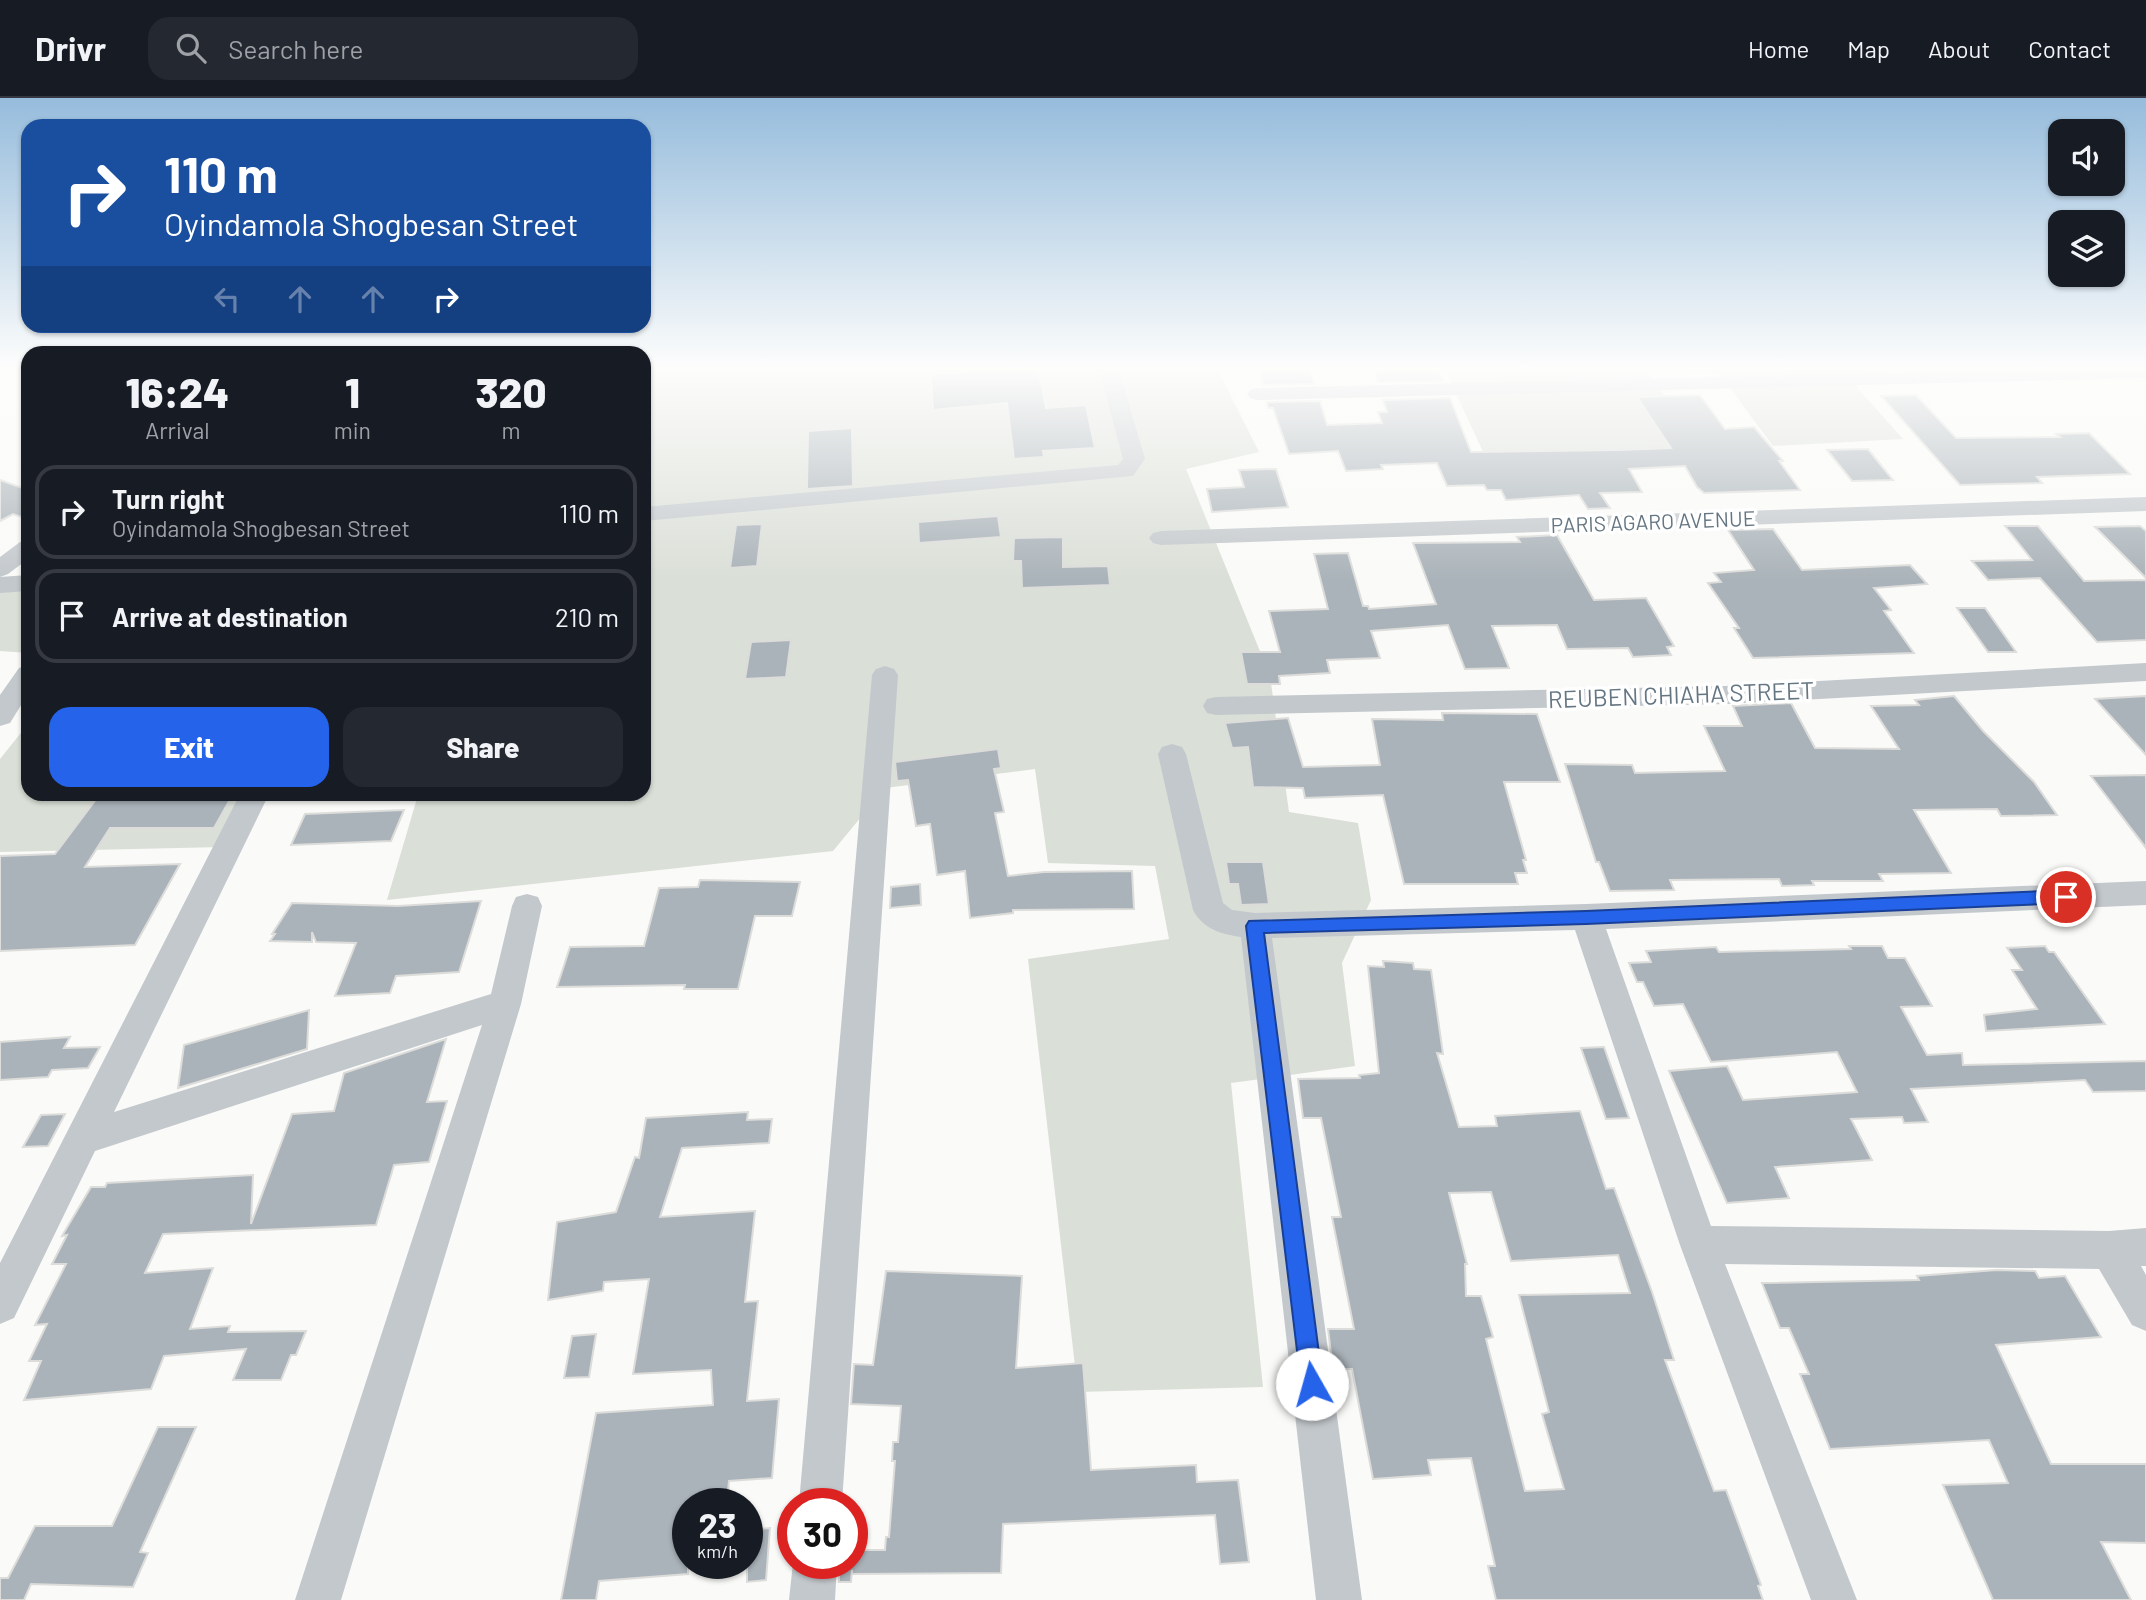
<!DOCTYPE html>
<style>
body{margin:0;font-family:Barlow,sans-serif;background:#242831;color:#f1f3f6;height:100vh;display:flex;flex-direction:column;font-size:26px;white-space:nowrap}
*{box-sizing:border-box;margin:0}
p{font-size:23px;color:#9ea1a6}
.icon{flex:none;width:38px;height:38px;fill:none;stroke:currentColor;stroke-width:2;stroke-linecap:round;stroke-linejoin:round}
.map{position:relative;flex:1;overflow:hidden}
.panel{position:absolute;left:21px;top:248px;width:630px;height:455px;display:flex;flex-direction:column;background:#171b24;border-radius:21px;box-shadow:0 2px 5px #0004}
.panel>*{flex:none}
.banner{position:absolute;left:21px;top:21px;width:630px;height:214px;border-radius:21px;box-shadow:0 2px 5px #0004;background:#1a4fa0;color:#fff;overflow:hidden}
.controls{position:absolute;left:2048px;top:21px;display:grid;gap:14px}
.controls a{display:grid;place-items:center;width:77px;height:77px;border-radius:14px;background:#171b24;box-shadow:0 2px 5px #0004;font-size:35px}
.speed{position:absolute;left:672px;top:1390px;display:flex;gap:14px;font-size:35px;font-weight:700;text-align:center}
.speed>*{display:grid;place-content:center;width:91px;height:91px;border-radius:50%;background:#171b24;box-shadow:0 2px 5px #0004;line-height:1}
.speed small{font-size:18px;font-weight:400}
.speed .limit{border:10px solid #d22;background:#fff;color:#111}
.pin{position:absolute;display:grid;place-items:center;width:60px;height:60px;color:#fff;margin:-30px;border:4px solid #fff;border-radius:50%;box-shadow:0 2px 7px #0007}
.me{position:absolute;width:77px;margin:-38px;rotate:353deg;stroke-linejoin:round;filter:drop-shadow(0 0 5px #0008)}
.turn{display:flex;align-items:center;gap:24px;height:147px;padding:0 28px;font-size:32px}
.turn .icon{width:91px;height:91px;stroke-width:2.5}
.turn b{display:block;font-size:49px;line-height:60px}
.lanes{display:flex;align-items:center;height:66px;padding:0 28px;background:#0003;justify-content:center;gap:35px;direction:ltr}
.lanes .off{opacity:.35}
.eta{display:flex;justify-content:space-evenly;align-items:center;height:119px;text-align:center}
.eta b{font-size:42px;font-weight:800;line-height:49px}
.action{display:flex;gap:14px;margin-top:auto;padding:14px 28px}
.action a{flex:1;height:80px;border-radius:21px;background:#2563eb;color:#fff;font-size:28px;font-weight:800;line-height:80px;text-align:center}
.action a+a{background:#242831;color:#f1f3f6}
ul{padding:0;list-style:none}
li{display:flex;align-items:center;gap:21px;height:94px;margin:0 14px 10px;padding:0 14px;border:4px solid #363941;border-radius:21px}
li div{flex:1}
li b{display:block;font-size:26px}
li em{font-style:normal}
header{display:flex;align-items:center;gap:42px;box-sizing:border-box;height:98px;padding:0 35px;background:#171b24;border-bottom:2px solid #363941}
header strong{font-size:33px}
nav{display:flex;gap:38px;margin-inline-start:auto;font-size:24px}
.search{width:490px;height:63px;background:#242831;display:flex;align-items:center;gap:18px;box-sizing:border-box;padding:0 24px;border-radius:21px;color:#9ea1a6;font-size:26px}
.map>svg:first-child{display:block}
.green{fill:#dadfd7}
.building{fill:#aab3b9;stroke:#dcdcda;stroke-width:2;fill-rule:evenodd}
.lines{fill:none;stroke-linecap:round;stroke-linejoin:round}
.street{fill:#c3c8cc;fill-rule:evenodd}
.route{fill:#2563eb;stroke:#184099;stroke-width:2}
.labels{text-anchor:middle;dominant-baseline:central;stroke-width:7;stroke-linejoin:round;paint-order:stroke}
.far-street-label{font-size:21px;fill:#657683;stroke:#fff}
.street-label{font-size:24px;fill:#657683;stroke:#fff}
</style>
<header>
<strong>Drivr</strong>
<div class="search"><svg class="icon" aria-label="search" viewBox="0 0 24 24"><circle cx="10" cy="10" r="6"/><path d="M15 15l6 6"/></svg>Search here</div>
<nav><a>Home</a><a>Map</a><a>About</a><a>Contact</a></nav>
</header>
<div class="map">
<svg width="2146" height="1502" viewBox="0 0 2146 1502">
<rect width="100%" height="100%" fill="#fafaf8"/>
<path class="green" d="M 644,272 L 1218,272 L 1259,354 L 1186,371 L 1270,578 L 1289,714 L 1358,725 L 1371,802 L 1342,865 L 1355,968 L 1231,985 L 1263,1289 L 1078,1294 L 1028,861 L 1169,841 L 1155,768 L 1048,765 L 1035,671 L 885,690 L 833,753 L 387,802 L 418,697 L 644,696 Z
M 1445,272 L 1946,272 L 1844,275 L 1903,341 L 1773,348 L 1719,275 L 1646,273 L 1703,351 L 1485,358 Z
M 28,478 L 28,555 L 0,553 L 0,482 Z
M 28,626 L 28,696 L 264,697 L 222,749 L 0,754 L 0,661 Z"/>
<path class="building" d="M 966,272 L 1039,272 L 1046,310 L 1086,307 L 1095,350 L 1043,353 L 1044,359 L 1014,361 L 1007,305 L 933,312 L 931,276 L 966,274 Z
M 1260,272 L 1310,272 L 1314,286 L 1263,287 Z
M 1374,272 L 1439,272 L 1443,283 L 1378,284 Z
M 1700,297 L 1725,331 L 1754,329 L 1783,363 L 1779,363 L 1800,392 L 1704,395 L 1697,389 L 1685,368 L 1629,371 L 1642,394 L 1600,395 L 1610,410 L 1588,411 L 1579,397 L 1506,402 L 1501,392 L 1487,392 L 1484,387 L 1447,388 L 1437,365 L 1381,367 L 1383,371 L 1346,373 L 1338,353 L 1289,356 L 1273,310 L 1268,310 L 1267,304 L 1320,303 L 1327,327 L 1382,325 L 1378,314 L 1387,314 L 1383,302 L 1450,300 L 1471,354 L 1617,352 L 1671,350 L 1637,299 Z
M 1916,297 L 1956,340 L 2060,339 L 2056,336 L 2089,335 L 2130,376 L 2037,379 L 2042,385 L 1960,387 L 1881,298 Z
M 852,330 L 853,388 L 807,391 L 808,333 Z
M 1868,351 L 1893,382 L 1852,383 L 1827,352 Z
M 1276,371 L 1288,409 L 1212,414 L 1207,391 L 1244,389 L 1239,372 Z
M 0,382 L 28,392 L 28,421 L 13,416 L 0,423 Z
M 998,418 L 1001,439 L 919,445 L 918,424 Z
M 762,426 L 757,468 L 730,470 L 736,427 Z
M 2005,428 L 2038,428 L 2084,483 L 2146,482 L 2146,542 L 2097,544 L 2040,480 L 1988,482 L 1972,463 L 2032,462 Z
M 2140,428 L 2146,433 L 2146,480 L 2095,429 Z
M 1773,431 L 1802,472 L 1910,467 L 1927,486 L 1874,490 L 1891,512 L 1884,513 L 1914,555 L 1753,560 L 1734,530 L 1739,530 L 1708,485 L 1721,484 L 1714,475 L 1754,472 L 1728,432 Z
M 1557,437 L 1594,502 L 1646,500 L 1674,548 L 1667,549 L 1671,557 L 1633,559 L 1628,550 L 1567,551 L 1557,527 L 1492,528 L 1509,570 L 1465,571 L 1448,527 L 1371,533 L 1380,560 L 1327,562 L 1330,575 L 1279,578 L 1280,586 L 1247,586 L 1241,554 L 1280,554 L 1269,513 L 1328,511 L 1314,456 L 1348,455 L 1363,508 L 1368,508 L 1369,511 L 1436,506 L 1413,445 L 1520,444 L 1517,439 Z
M 1063,439 L 1063,469 L 1108,468 L 1110,487 L 1022,490 L 1021,463 L 1013,463 L 1014,440 Z
M 1957,510 L 1985,510 L 2016,554 L 1988,554 Z
M 791,542 L 786,579 L 745,581 L 751,544 Z
M 1954,598 L 1983,633 L 2034,684 L 2057,717 L 2001,718 L 1997,711 L 1914,712 L 1951,775 L 1879,776 L 1883,783 L 1812,783 L 1814,787 L 1782,788 L 1779,781 L 1670,782 L 1674,792 L 1610,793 L 1599,764 L 1596,764 L 1565,666 L 1632,667 L 1635,675 L 1725,673 L 1704,628 L 1742,628 L 1733,608 L 1791,605 L 1815,650 L 1899,651 L 1871,608 L 1919,607 L 1915,602 Z
M 2146,598 L 2146,657 L 2095,601 Z
M 1442,615 L 1537,616 L 1560,684 L 1504,684 L 1526,762 L 1523,762 L 1527,775 L 1515,775 L 1518,786 L 1404,786 L 1383,697 L 1305,700 L 1303,690 L 1253,689 L 1248,649 L 1232,650 L 1225,625 L 1288,620 L 1303,669 L 1380,667 L 1372,621 L 1443,622 Z
M 998,651 L 1001,670 L 994,671 L 1004,714 L 995,715 L 1008,778 L 1044,774 L 1132,773 L 1134,811 L 1013,812 L 1013,815 L 970,820 L 965,773 L 937,777 L 930,726 L 916,728 L 908,682 L 897,683 L 895,664 Z
M 2146,677 L 2146,750 L 2091,678 Z
M 100,696 L 232,698 L 214,730 L 110,730 L 85,769 L 180,766 L 135,847 L 0,853 L 0,758 L 55,756 Z
M 404,712 L 391,743 L 291,747 L 305,716 Z
M 1226,764 L 1263,764 L 1269,806 L 1241,807 L 1238,786 L 1229,786 Z
M 700,782 L 800,784 L 792,818 L 755,818 L 738,891 L 684,891 L 685,887 L 557,889 L 570,849 L 644,848 L 659,790 L 698,789 Z
M 920,786 L 921,807 L 890,810 L 891,789 Z
M 481,803 L 459,874 L 396,878 L 390,895 L 335,898 L 356,845 L 316,844 L 312,834 L 312,844 L 270,843 L 275,836 L 272,836 L 292,805 L 398,808 Z
M 1849,848 L 1882,848 L 1888,860 L 1905,860 L 1932,908 L 1901,909 L 1927,957 L 1962,955 L 1963,967 L 2146,963 L 2146,993 L 2093,994 L 2085,982 L 1911,991 L 1928,1024 L 1904,1025 L 1902,1019 L 1851,1021 L 1872,1062 L 1775,1069 L 1789,1100 L 1727,1105 L 1669,973 L 1727,968 L 1743,1002 L 1857,994 L 1837,954 L 1711,964 L 1683,906 L 1654,908 L 1643,884 L 1637,884 L 1629,865 L 1651,864 L 1646,853 L 1716,849 L 1719,854 L 1851,851 Z
M 2045,848 L 2049,854 L 2054,854 L 2105,926 L 1986,933 L 1984,917 L 2037,911 L 2012,872 L 2022,872 L 2007,850 Z
M 1383,863 L 1413,865 L 1414,871 L 1431,872 L 1443,956 L 1437,955 L 1459,1029 L 1497,1028 L 1495,1018 L 1580,1013 L 1606,1091 L 1614,1090 L 1652,1194 L 1674,1262 L 1665,1262 L 1714,1393 L 1726,1392 L 1761,1487 L 1758,1488 L 1763,1502 L 1496,1502 L 1488,1468 L 1495,1468 L 1471,1360 L 1428,1362 L 1431,1377 L 1373,1381 L 1352,1271 L 1333,1271 L 1328,1231 L 1354,1231 L 1332,1119 L 1341,1119 L 1321,1020 L 1303,1020 L 1298,981 L 1360,980 L 1359,977 L 1379,975 L 1368,868 L 1384,869 ZM 1491,1094 L 1511,1163 L 1618,1157 L 1630,1195 L 1519,1197 L 1549,1314 L 1542,1316 L 1564,1391 L 1525,1393 L 1486,1241 L 1493,1239 L 1481,1198 L 1466,1198 L 1465,1166 L 1467,1166 L 1449,1095 Z
M 309,912 L 307,951 L 178,990 L 184,947 Z
M 70,939 L 64,950 L 100,949 L 88,970 L 52,972 L 48,979 L 0,982 L 0,944 Z
M 446,941 L 427,1004 L 447,1003 L 429,1064 L 394,1067 L 376,1127 L 163,1136 L 145,1175 L 213,1170 L 190,1231 L 230,1228 L 228,1234 L 306,1233 L 296,1257 L 291,1257 L 281,1282 L 233,1282 L 246,1251 L 164,1258 L 151,1291 L 24,1302 L 41,1263 L 29,1263 L 47,1226 L 35,1227 L 66,1166 L 52,1166 L 67,1137 L 62,1138 L 91,1089 L 105,1089 L 107,1085 L 253,1077 L 251,1126 L 292,1016 L 334,1013 L 344,975 Z
M 1604,949 L 1629,1020 L 1606,1021 L 1581,950 Z
M 748,1014 L 747,1022 L 772,1021 L 769,1045 L 682,1050 L 660,1119 L 755,1113 L 745,1204 L 758,1203 L 747,1303 L 779,1301 L 772,1380 L 729,1383 L 727,1405 L 688,1405 L 688,1476 L 599,1483 L 596,1502 L 561,1502 L 596,1315 L 713,1307 L 711,1272 L 633,1276 L 649,1181 L 604,1184 L 603,1193 L 548,1202 L 557,1124 L 616,1114 L 635,1059 L 639,1060 L 646,1020 Z
M 65,1016 L 48,1048 L 23,1049 L 41,1017 Z
M 1997,1172 L 2035,1173 L 2039,1180 L 2065,1178 L 2101,1239 L 1996,1247 L 2051,1366 L 2146,1366 L 2146,1445 L 2101,1444 L 2131,1502 L 1993,1502 L 1943,1387 L 2008,1385 L 1989,1342 L 1830,1351 L 1800,1276 L 1809,1276 L 1789,1230 L 1780,1230 L 1762,1185 L 1919,1182 L 1917,1178 Z
M 886,1173 L 1022,1178 L 1016,1270 L 1083,1265 L 1091,1372 L 1196,1367 L 1197,1384 L 1238,1382 L 1249,1464 L 1220,1466 L 1215,1417 L 1003,1426 L 1001,1475 L 852,1476 L 852,1472 L 851,1484 L 839,1484 L 839,1465 L 852,1465 L 852,1452 L 885,1452 L 886,1439 L 889,1439 L 895,1363 L 892,1363 L 893,1344 L 898,1344 L 901,1308 L 851,1306 L 854,1266 L 873,1267 Z
M 596,1236 L 589,1279 L 564,1280 L 572,1238 Z
M 158,1329 L 196,1329 L 140,1454 L 148,1455 L 133,1489 L 31,1486 L 24,1502 L 0,1502 L 0,1480 L 8,1480 L 35,1428 L 112,1428 Z
M 770,1430 L 766,1482 L 747,1484 L 747,1448 L 750,1448 L 751,1432 Z"/>
<g class="lines">
<path class="street" d="M 1099,272 L 1119,272 L 1145,361 L 1133,378 L 644,423 L 644,409 L 1118,367 L 1123,361 Z
M 1990,272 L 2146,272 L 2146,280 L 1257,302 L 1250,300 L 1247,296 L 1250,292 L 1257,290 Z
M 2146,399 L 2146,413 L 1161,447 L 1153,445 L 1149,440 L 1153,435 L 1161,433 Z
M 28,442 L 28,461 L 8,476 L 0,479 L 0,459 L 20,444 Z
M 28,477 L 28,493 L 0,495 L 0,479 Z
M 2146,565 L 2146,583 L 1726,606 L 1216,617 L 1207,615 L 1203,608 L 1207,601 L 1216,599 L 1726,588 Z
M 28,567 L 28,596 L 10,625 L 0,628 L 0,597 L 19,570 Z
M 885,568 L 894,571 L 898,577 L 842,1405 L 799,1405 L 872,577 L 876,571 Z
M 1172,646 L 1182,649 L 1186,656 L 1223,805 L 1232,812 L 1255,815 L 1586,806 L 2146,783 L 2146,807 L 1606,831 L 1711,1128 L 2109,1133 L 2146,1130 L 2146,1168 L 2141,1168 L 2146,1177 L 2146,1233 L 2132,1227 L 2099,1171 L 1725,1166 L 1857,1502 L 1811,1502 L 1680,1147 L 1575,832 L 1272,840 L 1362,1502 L 1316,1502 L 1241,839 C 1221,836 1203,831 1193,812 L 1158,656 L 1162,649 Z
M 240,696 L 269,696 L 114,1014 L 491,896 L 512,808 L 516,799 L 527,796 L 538,799 L 542,808 L 521,906 L 341,1502 L 295,1502 L 482,927 L 95,1053 L 14,1220 L 0,1226 L 0,1165 Z
M 793,1465 L 837,1465 L 835,1502 L 789,1502 Z"/>
</g>
<linearGradient id="sky" x2="0" y2="1"><stop stop-color="#96bcdc"/><stop offset="0.56" stop-color="#fdfdfc"/><stop offset="1" stop-color="#fdfdfc" stop-opacity="0"/></linearGradient>
<rect width="2146" height="482" fill="url(#sky)"/>
<path class="route" d="M 2066,792 L 2072,794 L 2074,799 L 2072,803 L 2066,805 L 1586,826 L 1264,835 L 1323,1286 L 1320,1294 L 1312,1297 L 1304,1294 L 1301,1286 L 1246,828 L 1249,823 L 1586,813 Z"/>
<g class="labels">
<g class="far-street-label">
<text transform="translate(1653 423) rotate(-2)">PARIS AGARO AVENUE</text>
</g>
<g class="street-label">
<text transform="translate(1681 596) rotate(-2)">REUBEN CHIAHA STREET</text>
</g>
</g>
</svg>
<div class="controls">
<a><svg class="icon" aria-label="sound" viewBox="0 0 24 24"><path d="M4 9h4l5-4v14l-5-4H4zM17 9q2 3 0 6"/></svg></a>
<a><svg class="icon" aria-label="layers" viewBox="0 0 24 24"><path d="M12 4l9 5-9 5-9-5zM3 14l9 5 9-5"/></svg></a>
</div>
<div class="speed"><div>23<small>km/h</small></div><div class="limit">30</div></div>
<div class="pin" style="left:2066px;top:799px;background:#d93025"><svg class="icon" aria-label="arrive" viewBox="0 0 24 24"><path d="M6 21V4h12l-3 4 3 4H6"/></svg></div>
<svg class="me" style="left:1312px;top:1286px" viewBox="-20 -20 40 40"><circle r="19" fill="#fff"/><path d="M0-13L10 11 0 6-10 11z" fill="#2563eb"/></svg>
<div class="banner">
<div class="turn"><svg class="icon" aria-label="right" viewBox="0 0 24 24"><path d="M7 20v-9h11M14 6l5 5-5 5"/></svg><div><b>110 m</b>Oyindamola Shogbesan Street</div></div>
<div class="lanes"><svg class="icon off" aria-label="left" viewBox="0 0 24 24"><path d="M17 20v-9H6M10 6l-5 5 5 5"/></svg><svg class="icon off" aria-label="ahead" viewBox="0 0 24 24"><path d="M12 20V5M6 11l6-6 6 6"/></svg><svg class="icon off" aria-label="ahead" viewBox="0 0 24 24"><path d="M12 20V5M6 11l6-6 6 6"/></svg><svg class="icon" aria-label="right" viewBox="0 0 24 24"><path d="M7 20v-9h11M14 6l5 5-5 5"/></svg></div>
</div>
<section class="panel">
<div class="eta">
<div><b>16:24</b><p>Arrival</p></div>
<div><b>1</b><p>min</p></div>
<div><b>320</b><p>m</p></div>
</div>
<ul>
<li><svg class="icon" aria-label="right" viewBox="0 0 24 24"><path d="M7 20v-9h11M14 6l5 5-5 5"/></svg><div><b>Turn right</b><p>Oyindamola Shogbesan Street</p></div><em>110 m</em></li>
<li><svg class="icon" aria-label="arrive" viewBox="0 0 24 24"><path d="M6 21V4h12l-3 4 3 4H6"/></svg><div><b>Arrive at destination</b></div><em>210 m</em></li>
</ul>
<div class="action"><a>Exit</a><a>Share</a></div>
</section>
</div>
